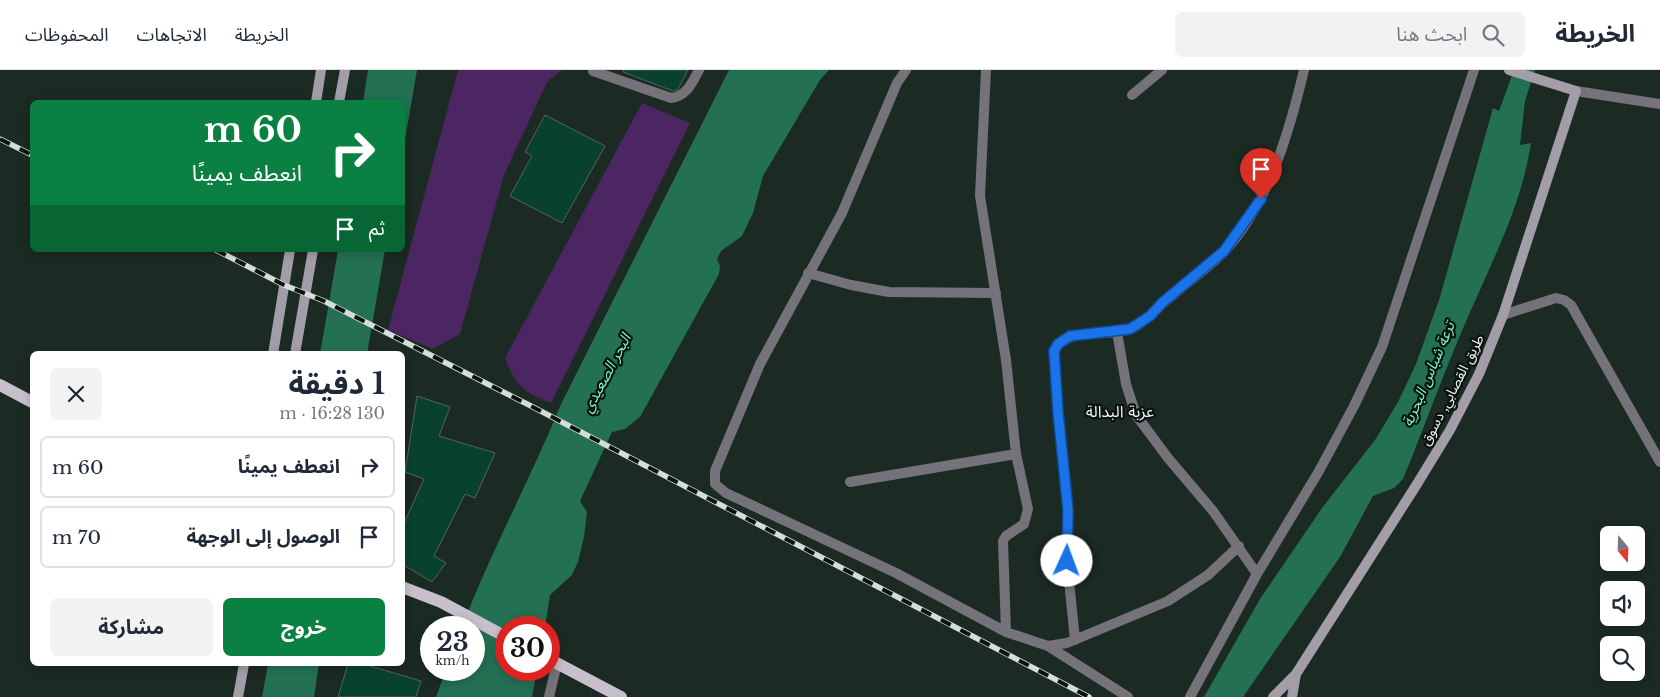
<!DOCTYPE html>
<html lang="ar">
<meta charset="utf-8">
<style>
body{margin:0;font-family:"Libre Baskerville","Noto Sans Arabic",serif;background:#f2f2f3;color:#1f2937;direction:rtl;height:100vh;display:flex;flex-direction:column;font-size:19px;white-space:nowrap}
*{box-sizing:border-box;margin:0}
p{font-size:16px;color:#747a83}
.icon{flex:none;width:28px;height:28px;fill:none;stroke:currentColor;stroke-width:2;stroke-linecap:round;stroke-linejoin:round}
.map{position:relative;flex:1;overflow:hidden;direction:ltr}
.details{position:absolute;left:30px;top:281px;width:375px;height:315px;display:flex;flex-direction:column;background:#fff;border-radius:8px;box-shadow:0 2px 8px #0003;direction:rtl}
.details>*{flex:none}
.top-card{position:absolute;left:30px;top:30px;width:375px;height:152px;border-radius:8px;box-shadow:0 2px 8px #0003;direction:rtl;background:#0b8043;color:#fff;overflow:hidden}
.needle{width:32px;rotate:161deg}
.tools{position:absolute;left:1600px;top:456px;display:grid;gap:10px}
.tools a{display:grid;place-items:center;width:45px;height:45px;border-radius:8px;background:#fff;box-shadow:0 2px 8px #0003;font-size:25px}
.speed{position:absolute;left:420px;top:546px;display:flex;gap:10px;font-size:25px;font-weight:700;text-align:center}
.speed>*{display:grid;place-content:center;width:65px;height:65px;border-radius:50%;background:#fff;box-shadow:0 2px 8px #0003;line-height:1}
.speed small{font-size:12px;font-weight:400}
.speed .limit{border:8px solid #d22;background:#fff;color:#111}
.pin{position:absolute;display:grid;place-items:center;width:42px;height:42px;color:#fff;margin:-51px -21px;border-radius:50% 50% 50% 0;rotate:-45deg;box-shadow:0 0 5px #0007}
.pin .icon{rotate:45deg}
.me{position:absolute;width:55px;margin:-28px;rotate:2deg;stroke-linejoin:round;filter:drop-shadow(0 0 4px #0008)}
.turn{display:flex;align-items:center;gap:18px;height:105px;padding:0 20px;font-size:22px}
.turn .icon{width:65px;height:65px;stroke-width:2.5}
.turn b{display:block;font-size:35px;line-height:42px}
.then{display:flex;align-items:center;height:48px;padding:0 20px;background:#0003;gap:10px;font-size:19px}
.round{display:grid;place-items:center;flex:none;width:52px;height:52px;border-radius:8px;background:#f2f2f3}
.head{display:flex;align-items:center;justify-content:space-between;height:85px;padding:0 20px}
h1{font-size:30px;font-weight:700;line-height:38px}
.action{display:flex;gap:10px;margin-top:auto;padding:10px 20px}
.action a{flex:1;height:58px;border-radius:8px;background:#0b8043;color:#fff;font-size:20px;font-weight:700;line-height:58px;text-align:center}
.action a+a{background:#f2f2f3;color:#1f2937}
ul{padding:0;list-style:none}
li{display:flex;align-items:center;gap:15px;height:62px;margin:0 10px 8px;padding:0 10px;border:2px solid #e0e1e3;border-radius:8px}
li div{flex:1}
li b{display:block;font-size:19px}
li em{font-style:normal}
header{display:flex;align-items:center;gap:30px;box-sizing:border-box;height:70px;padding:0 25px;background:#fff;border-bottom:1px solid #e0e1e3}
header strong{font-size:24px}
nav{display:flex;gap:28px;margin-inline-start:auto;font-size:18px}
.search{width:350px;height:45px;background:#f2f2f3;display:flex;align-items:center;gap:12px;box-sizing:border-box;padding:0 18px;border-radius:8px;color:#747a83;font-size:19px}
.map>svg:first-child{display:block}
.green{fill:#4c2662}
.water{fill:#237053}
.building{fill:#08422e;stroke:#54655d}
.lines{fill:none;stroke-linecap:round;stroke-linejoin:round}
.street{stroke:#767279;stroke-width:10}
.secondary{stroke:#a39da8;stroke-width:10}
.primary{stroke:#c7bfcc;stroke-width:12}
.rail-casing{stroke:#d3ded8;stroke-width:5.5}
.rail{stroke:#0a110e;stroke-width:4;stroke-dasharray:11;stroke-linecap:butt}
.route-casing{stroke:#114b97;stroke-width:12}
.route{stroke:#1a73e8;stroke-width:9}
.labels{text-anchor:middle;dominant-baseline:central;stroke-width:4.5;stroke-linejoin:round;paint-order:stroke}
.street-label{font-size:14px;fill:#ecf6f1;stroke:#0a110e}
.water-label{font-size:15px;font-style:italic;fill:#77fcc6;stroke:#0a110e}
.quarter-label{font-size:16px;fill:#ecf6f1;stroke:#0a110e}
</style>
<header>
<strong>الخريطة</strong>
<div class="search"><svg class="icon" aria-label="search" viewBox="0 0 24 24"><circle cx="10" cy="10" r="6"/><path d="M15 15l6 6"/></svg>ابحث هنا</div>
<nav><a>الخريطة</a><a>الاتجاهات</a><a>المحفوظات</a></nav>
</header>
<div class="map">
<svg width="1660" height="627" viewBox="0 0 1660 627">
<rect width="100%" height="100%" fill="#1b2a23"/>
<path class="green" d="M 458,0 L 562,0 L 547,12 L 504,105 L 460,264 L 433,279 L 388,260 Z
M 642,33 L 690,53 L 551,333 C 523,322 516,316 505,288 Z"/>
<path class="water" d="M 368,0 L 417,0 L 403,81 L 402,32 L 363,32 Z
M 729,0 L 829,0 L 820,10 L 763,106 L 753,143 L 742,166 L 721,181 L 717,189 L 720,196 L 719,204 L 640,347 L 625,359 L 612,362 L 580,431 L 587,442 L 584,467 L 578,492 L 572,505 L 550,525 L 545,557 L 506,558 L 506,600 L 537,600 L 532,627 L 436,627 L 446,600 L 474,600 L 474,558 L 462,557 C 491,481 530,410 561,334 Z
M 1514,0 L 1535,0 L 1525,31 L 1520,75 L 1531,73 C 1522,132 1495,186 1471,240 C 1446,296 1426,353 1403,409 L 1394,418 L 1373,426 L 1340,487 L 1243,627 L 1204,627 L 1260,529 L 1322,438 L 1375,370 L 1398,332 L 1416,294 L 1440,227 L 1493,38 L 1499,41 Z
M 338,180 L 385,180 L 367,284 L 320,284 Z
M 268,594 L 319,594 L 314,627 L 262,627 Z"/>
<path class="building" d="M 623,0 L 688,0 L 678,19 L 673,21 L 623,2 Z
M 545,45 L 605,76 L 562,153 L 510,126 L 532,86 L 525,82 Z
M 417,326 L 450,337 L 439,366 L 495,383 L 475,428 L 465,424 L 434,486 L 446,493 L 432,512 L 402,494 L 402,458 L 424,409 L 405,402 Z
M 348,594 L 363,594 L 421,611 L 416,627 L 338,627 Z"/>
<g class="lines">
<path class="street" d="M 906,0 L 897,13 L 842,143 L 760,294 L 715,401 L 715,414 L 726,423 L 896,503 L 1006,562 L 1048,576 L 1128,627
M 986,0 L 980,126 L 1006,290 L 1016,384 L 1028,439 L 1024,454 L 1006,466 L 1003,471 L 1006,562
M 593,1 L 671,28 C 687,26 692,13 699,0
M 1576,21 L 1660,34
M 1132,25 L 1162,0
M 808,203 L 851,215 L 889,222 L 996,223
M 1503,245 L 1556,228 L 1564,230 L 1571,235 L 1660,392
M 1117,262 L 1126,314 L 1136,345 L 1168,388 L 1213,441 L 1257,504
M 850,412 L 1016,384
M 1075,570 L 1067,491 L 1068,440 L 1058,343 L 1054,281 C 1069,255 1107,268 1131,259 C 1147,252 1158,236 1172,226 C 1189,211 1208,198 1224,182 C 1269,133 1289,63 1304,0
M 1048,576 L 1067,573 L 1168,531 L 1208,505 L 1239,476
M 549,627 L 557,593
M 1190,627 L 1257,504 L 1319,401 L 1354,336 L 1382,277 L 1474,0"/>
<path class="secondary" d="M 316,32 L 321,0
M 339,32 L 345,0
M 273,284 L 290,180
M 295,284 L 313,180
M 238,627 L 244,594
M 1273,627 L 1296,604 L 1417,414 L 1450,360 L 1479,304 L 1503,245 L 1576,21 L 1509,0
M 1292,627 L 1296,604"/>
<path class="primary" d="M 0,315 L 32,332
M 402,517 L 441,532 L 506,567
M 549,589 L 621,627"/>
<g class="rail-casing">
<path id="rail" d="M 0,69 L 32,85
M 216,180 L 284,215 L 324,231 L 531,336 L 1089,627"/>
</g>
<use href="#rail" class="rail"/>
</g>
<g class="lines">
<g class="route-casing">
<path id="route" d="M 1067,491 L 1068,440 L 1058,342 L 1054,281 L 1058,274 L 1070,266 L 1130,259 L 1150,246 L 1163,232 L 1224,181 L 1261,129"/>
</g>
<use href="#route" class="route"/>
</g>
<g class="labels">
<g class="street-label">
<text transform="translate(1452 320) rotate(-63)">طريق القصابي, دسوق</text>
</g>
<g class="water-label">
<text transform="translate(606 303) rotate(-62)">البحر الصعيدي</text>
<text transform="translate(1428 304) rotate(-67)">ترعة شباس البحرية</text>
</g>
<g class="quarter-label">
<text x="1120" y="341">عزبة البدالة</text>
</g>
</g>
</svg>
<div class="tools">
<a><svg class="needle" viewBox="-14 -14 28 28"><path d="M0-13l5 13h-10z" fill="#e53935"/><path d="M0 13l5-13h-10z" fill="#747a83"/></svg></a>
<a><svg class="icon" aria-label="sound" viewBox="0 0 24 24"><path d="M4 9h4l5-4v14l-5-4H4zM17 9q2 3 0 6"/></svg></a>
<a><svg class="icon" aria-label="search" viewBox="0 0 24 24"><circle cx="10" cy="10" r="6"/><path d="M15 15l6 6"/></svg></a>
</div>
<div class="speed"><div>23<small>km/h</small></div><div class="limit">30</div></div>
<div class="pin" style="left:1261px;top:129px;background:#d93025"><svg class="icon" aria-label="arrive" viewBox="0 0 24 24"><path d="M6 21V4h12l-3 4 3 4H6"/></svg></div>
<svg class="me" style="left:1067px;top:491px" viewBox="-20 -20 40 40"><circle r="19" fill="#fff"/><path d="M0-13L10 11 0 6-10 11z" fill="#1a73e8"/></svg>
<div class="top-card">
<div class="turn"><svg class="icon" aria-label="right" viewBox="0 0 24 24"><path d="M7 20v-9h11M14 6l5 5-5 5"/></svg><div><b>60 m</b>انعطف يمينًا</div></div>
<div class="then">ثم<svg class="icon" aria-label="arrive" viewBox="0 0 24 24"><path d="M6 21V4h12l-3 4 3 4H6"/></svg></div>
</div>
<section class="details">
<div class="head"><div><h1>1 دقيقة</h1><p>130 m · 16:28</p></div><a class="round"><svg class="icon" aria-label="close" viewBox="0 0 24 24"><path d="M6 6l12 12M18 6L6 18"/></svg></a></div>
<ul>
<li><svg class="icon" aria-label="right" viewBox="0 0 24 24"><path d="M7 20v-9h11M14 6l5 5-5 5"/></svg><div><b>انعطف يمينًا</b></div><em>60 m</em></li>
<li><svg class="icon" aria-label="arrive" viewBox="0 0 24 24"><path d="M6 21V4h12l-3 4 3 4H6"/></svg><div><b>الوصول إلى الوجهة</b></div><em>70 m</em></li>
</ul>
<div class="action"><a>خروج</a><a>مشاركة</a></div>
</section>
</div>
